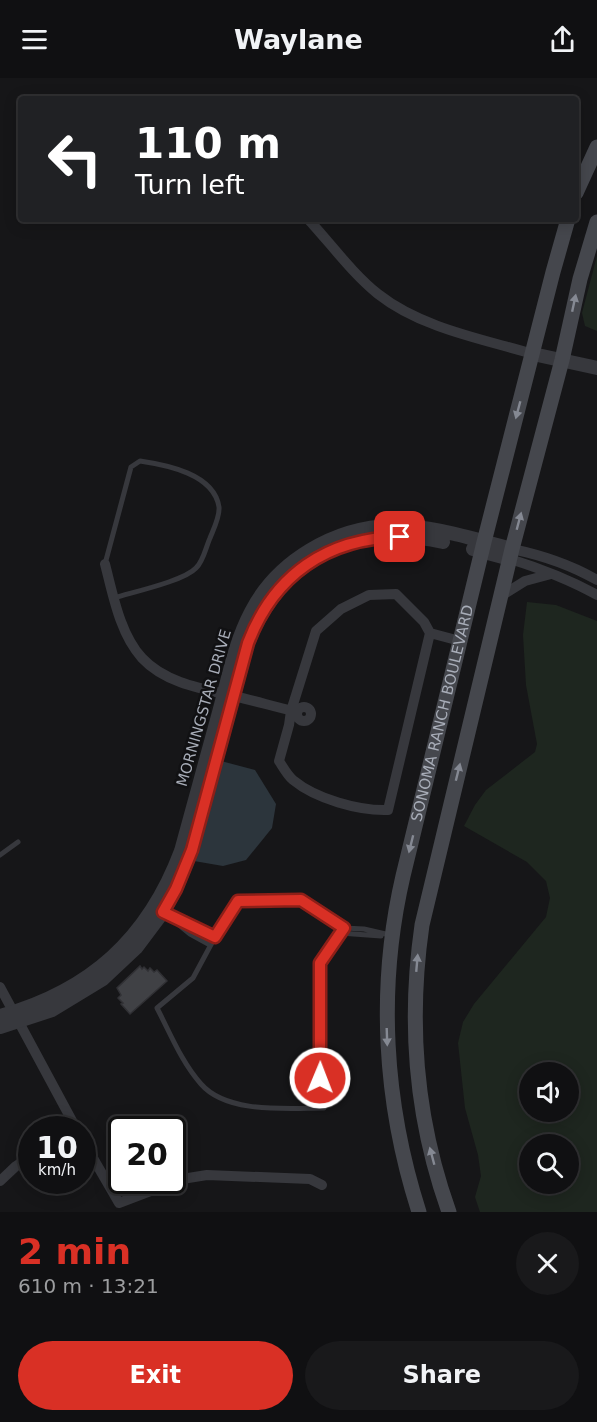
<!DOCTYPE html>
<meta charset="utf-8">
<style>
body{margin:0;font-family:"DejaVu Sans",sans-serif;background:#19191b;color:#f1f3f6;height:100vh;display:flex;flex-direction:column;font-size:22px;white-space:nowrap}
*{box-sizing:border-box;margin:0}
p{font-size:20px;color:#9c9d9f}
.icon{flex:none;width:33px;height:33px;fill:none;stroke:currentColor;stroke-width:2;stroke-linecap:round;stroke-linejoin:round}
.map{position:relative;height:1134px;overflow:hidden}
.details{display:flex;flex-direction:column;background:#101012;flex:1}
.details>*{flex:none}
.top-card{position:absolute;left:18px;top:18px;width:561px;height:126px;border-radius:6px;box-shadow:0 3px 15px #0003,0 0 0 2px #303032;background:#202124;color:#fff;overflow:hidden}
.fabs{position:absolute;left:519px;top:984px;display:grid;gap:12px}
.fabs a{display:grid;place-items:center;width:60px;height:60px;border-radius:50%;background:#101012;box-shadow:0 3px 15px #0003,0 0 0 2px #303032;font-size:30px}
.speed{position:absolute;left:18px;top:1038px;display:flex;gap:12px;font-size:30px;font-weight:700;text-align:center}
.speed>*{display:grid;place-content:center;width:78px;height:78px;border-radius:50%;background:#101012;box-shadow:0 3px 15px #0003,0 0 0 2px #303032;line-height:1}
.speed small{font-size:15px;font-weight:400}
.speed .limit{border:3px solid #111;border-radius:9px;background:#fff;color:#111}
.pin{position:absolute;display:grid;place-items:center;width:51px;height:51px;color:#fff;margin:-26px;border-radius:12px;box-shadow:0 3px 9px #0006}
.me{position:absolute;width:66px;margin:-33px;rotate:1deg;stroke-linejoin:round;filter:drop-shadow(0 0 4px #0008)}
.turn{display:flex;align-items:center;gap:21px;height:126px;padding:0 18px;font-size:27px}
.turn .icon{width:78px;height:78px;stroke-width:2.5}
.turn b{display:block;font-size:42px;line-height:51px}
.round{display:grid;place-items:center;flex:none;width:63px;height:63px;border-radius:32px;background:#19191b}
.summary{display:flex;align-items:center;justify-content:space-between;height:102px;padding:0 18px}
h1{font-size:36px;font-weight:600;line-height:45px;color:#d93025}
.primary-button{display:flex;gap:12px;margin-top:auto;padding:12px 18px}
.primary-button a{flex:1;height:69px;border-radius:36px;background:#d93025;color:#fff;font-size:24px;font-weight:600;line-height:69px;text-align:center}
.primary-button a+a{background:#19191b;color:#f1f3f6}
header{display:flex;justify-content:space-between;align-items:center;height:78px;padding:0 18px;background:#101012;font-size:27px;font-weight:600}
.map>svg:first-child{display:block}
.green{fill:#1e261f;fill-rule:evenodd}
.water{fill:#2c353c}
.building{fill:#404145;stroke:#303034;stroke-width:1.5}
.lines{fill:none;stroke-linecap:round;stroke-linejoin:round}
.service{stroke:#37383d;stroke-width:5}
.minor{stroke:#37383d;stroke-width:10}
.tertiary{stroke:#37383d;stroke-width:14}
.secondary{stroke:#45474d;stroke-width:15}
.oneway{fill:#858993}
.route-casing{stroke:#8d1f18;stroke-width:15}
.route{stroke:#d93025;stroke-width:10}
.labels{text-anchor:middle;dominant-baseline:central;stroke-width:5;stroke-linejoin:round;paint-order:stroke}
.street-label{font-size:15px;fill:#a8adb8;stroke:#111113}
</style>
<header><svg class="icon" aria-label="menu" viewBox="0 0 24 24"><path d="M4 6h16M4 12h16M4 18h16"/></svg>Waylane<svg class="icon" aria-label="share" viewBox="0 0 24 24"><path d="M12 15V3M7 8l5-5 5 5M5 13v7h14v-7"/></svg></header>
<div class="map">
<svg width="597" height="1134" viewBox="0 0 597 1134">
<rect width="100%" height="100%" fill="#161618"/>
<path class="green" d="M 597,178 L 597,253 L 585,248 L 582,235 Z
M 527,524 L 556,527 L 597,543 L 597,1134 L 480,1134 L 475,1119 L 481,1098 L 478,1077 L 465,1030 L 458,965 L 463,944 L 474,926 L 546,839 L 550,820 L 546,803 L 527,784 L 464,748 L 475,727 L 486,712 L 535,674 L 537,666 L 526,607 L 523,557 ZM 530,994 L 568,994 L 568,1034 L 530,1034 ZM 530,1066 L 568,1066 L 568,1106 L 530,1106 Z"/>
<path class="water" d="M 221,683 L 255,692 L 276,726 L 272,750 L 246,782 L 223,788 L 194,783 Z"/>
<path class="building" d="M 140,888 L 142,891 L 144,889 L 148,893 L 150,890 L 154,894 L 157,892 L 167,903 L 130,936 L 121,926 L 123,925 L 118,920 L 121,917 L 117,910 Z"/>
<g class="lines">
<path class="service" d="M 105,486 L 131,389 L 140,383 C 167,387 214,396 219,429 C 220,439 213,452 210,460 C 206,469 203,484 196,490 C 184,503 133,514 114,520
M 0,777 L 18,764
M 163,834 L 190,856 L 210,867
M 170,836 L 215,859
M 344,850 L 319,885 L 320,1000 L 324,1030 C 287,1030 227,1036 201,1006 C 182,985 170,955 157,930 L 193,900 L 214,861 L 238,823 L 301,822 L 344,850 L 364,851 L 390,857
M 340,855 L 381,858"/>
<path class="minor" d="M 308,141 C 331,166 352,195 378,216 C 421,250 482,261 533,276
M 512,471 C 541,477 571,487 597,502
M 510,481 C 539,490 570,502 597,517
M 105,486 C 113,517 120,556 142,580 C 165,605 203,611 234,618 C 255,623 276,629 297,634
M 396,516 L 424,544 L 430,555 L 388,732 C 359,733 316,721 293,702 C 287,697 283,689 279,683 L 289,647 L 291,633 L 316,553 L 341,531 L 369,517 Z
M 501,518 L 525,503 L 551,496
M 430,555 L 460,563
M297 636a7 7 0 1 1 14 0a7 7 0 1 1-14 0Z
M 0,909 L 77,1052
M 82,1061 L 119,1125 L 182,1101 L 207,1097 L 310,1101 L 322,1107
M 0,1103 L 16,1088 L 32,1077"/>
<path class="tertiary" d="M 533,276 L 597,290
M 473,471 L 510,481
M 0,938 C 90,913 148,861 181,773 C 193,728 206,683 218,638 C 228,603 234,566 251,534 C 277,483 335,449 392,448 C 432,447 473,461 512,471
M 0,949 L 52,932 L 103,901 L 136,870 L 163,834 L 176,811 L 192,772 L 248,565 C 281,480 356,445 443,464"/>
<g class="secondary">
<path d="M 576,115 L 597,69"/>
<path id="s1" d="M 419,1134 C 384,1025 377,910 403,798 L 484,464 L 553,194 L 568,141"/>
<path d="M 449,1134 C 416,1042 408,944 422,847 L 512,471 L 562,282 L 580,201 L 597,144"/>
</g>
</g>
<defs><path id="oneway-solid" d="M-6-.8H1V-3.2L6.5 0L1 3.2V.8H-6Z" transform="scale(1.5)"/></defs>
<g class="oneway">
<use href="#oneway-solid" transform="translate(574 225) rotate(-78)"/>
<use href="#oneway-solid" transform="translate(518 332) rotate(105)"/>
<use href="#oneway-solid" transform="translate(519 443) rotate(-75)"/>
<use href="#oneway-solid" transform="translate(458 694) rotate(-76)"/>
<use href="#oneway-solid" transform="translate(411 766) rotate(104)"/>
<use href="#oneway-solid" transform="translate(417 885) rotate(-85)"/>
<use href="#oneway-solid" transform="translate(387 959) rotate(88)"/>
<use href="#oneway-solid" transform="translate(432 1078) rotate(-105)"/>
</g>
<g class="lines">
<g class="route-casing">
<path id="route" d="M 320,1000 L 320,885 L 344,850 L 301,822 L 238,823 L 215,859 L 163,834 L 176,811 L 192,772 L 248,565 C 274,497 327,460 400,459"/>
</g>
<use href="#route" class="route"/>
</g>
<g class="labels">
<g class="street-label">
<text transform="translate(204 630) rotate(-74)">MORNINGSTAR DRIVE</text>
<text stroke="none"><textPath href="#s1" startOffset="508">SONOMA RANCH BOULEVARD</textPath></text>
</g>
</g>
</svg>
<div class="fabs">
<a><svg class="icon" aria-label="sound" viewBox="0 0 24 24"><path d="M4 9h4l5-4v14l-5-4H4zM17 9q2 3 0 6"/></svg></a>
<a><svg class="icon" aria-label="search" viewBox="0 0 24 24"><circle cx="10" cy="10" r="6"/><path d="M15 15l6 6"/></svg></a>
</div>
<div class="speed"><div>10<small>km/h</small></div><div class="limit">20</div></div>
<div class="pin" style="left:400px;top:459px;background:#d93025"><svg class="icon" aria-label="arrive" viewBox="0 0 24 24"><path d="M6 21V4h12l-3 4 3 4H6"/></svg></div>
<svg class="me" style="left:320px;top:1000px" viewBox="-20 -20 40 40"><circle r="17" fill="#d93025" stroke="#fff" stroke-width="3"/><path d="M0-11L8 9 0 5-8 9z" fill="#fff"/></svg>
<div class="top-card">
<div class="turn"><svg class="icon" aria-label="left" viewBox="0 0 24 24"><path d="M17 20v-9H6M10 6l-5 5 5 5"/></svg><div><b>110 m</b>Turn left</div></div>
</div>
</div>
<section class="details">
<div class="summary"><div><h1>2 min</h1><p>610 m · 13:21</p></div><a class="round"><svg class="icon" aria-label="close" viewBox="0 0 24 24"><path d="M6 6l12 12M18 6L6 18"/></svg></a></div>
<div class="primary-button"><a>Exit</a><a>Share</a></div>
</section>
